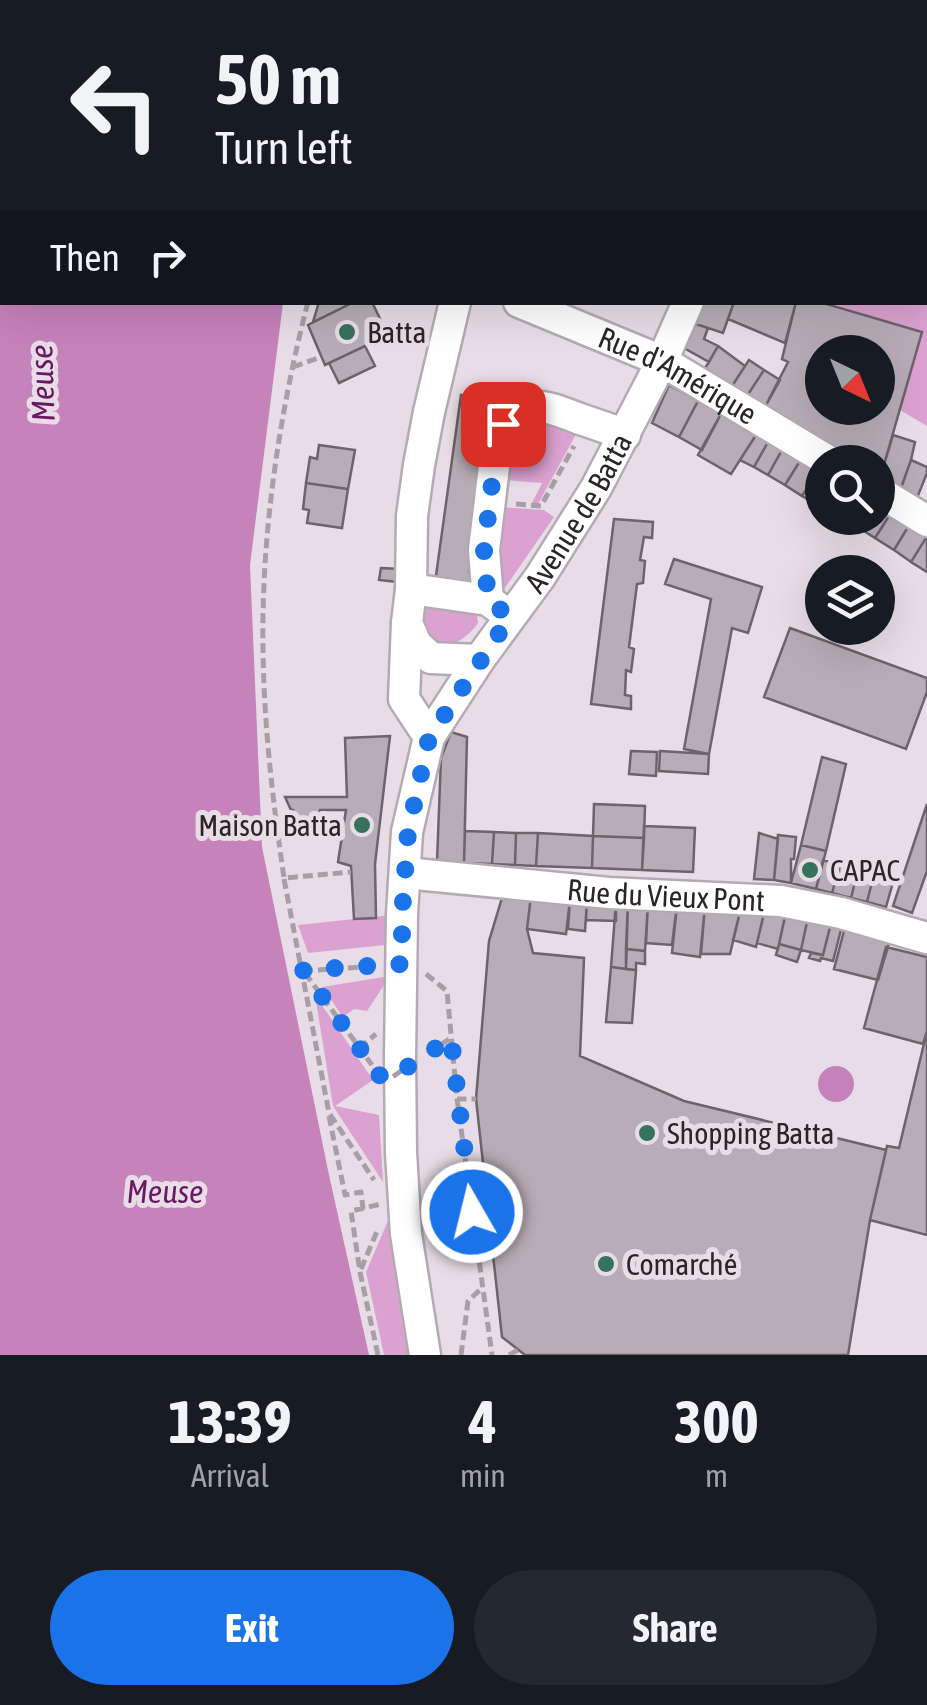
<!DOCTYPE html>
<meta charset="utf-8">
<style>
body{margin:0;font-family:"Asap Condensed",sans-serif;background:#242831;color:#f1f3f6;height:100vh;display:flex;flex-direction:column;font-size:38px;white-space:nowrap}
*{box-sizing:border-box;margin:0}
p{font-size:32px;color:#9ea1a6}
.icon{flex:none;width:55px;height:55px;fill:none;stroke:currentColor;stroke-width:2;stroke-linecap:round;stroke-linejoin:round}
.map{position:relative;height:1355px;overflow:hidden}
.panel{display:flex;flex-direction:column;background:#171b24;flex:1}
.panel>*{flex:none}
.banner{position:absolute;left:0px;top:0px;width:928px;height:305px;box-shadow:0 10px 40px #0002;background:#171b24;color:#f1f3f6;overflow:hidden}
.needle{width:65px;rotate:137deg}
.controls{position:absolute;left:805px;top:335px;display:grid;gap:20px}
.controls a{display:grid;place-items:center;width:90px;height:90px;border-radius:50%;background:#171b24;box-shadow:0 10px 40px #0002;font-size:50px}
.pin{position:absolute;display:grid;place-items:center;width:85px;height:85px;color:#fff;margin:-42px;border-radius:20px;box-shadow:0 5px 15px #0006}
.me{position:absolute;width:110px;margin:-55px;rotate:352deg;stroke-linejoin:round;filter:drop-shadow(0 0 8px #0008)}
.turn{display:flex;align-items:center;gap:35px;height:210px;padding:0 50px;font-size:45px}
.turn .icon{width:130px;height:130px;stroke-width:2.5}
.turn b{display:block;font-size:70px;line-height:85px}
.then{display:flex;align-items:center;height:95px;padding:0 50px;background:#0003;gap:20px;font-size:38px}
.eta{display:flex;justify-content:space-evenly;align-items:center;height:170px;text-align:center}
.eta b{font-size:60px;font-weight:700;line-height:70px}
.action{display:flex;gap:20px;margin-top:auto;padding:20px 50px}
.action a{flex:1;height:115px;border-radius:60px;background:#1a73e8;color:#fff;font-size:40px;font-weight:700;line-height:115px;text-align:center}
.action a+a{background:#242831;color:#f1f3f6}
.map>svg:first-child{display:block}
.green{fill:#dba2d1}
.water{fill:#c682bb}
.building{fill:#b8adb6;stroke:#6d636b;stroke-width:2.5;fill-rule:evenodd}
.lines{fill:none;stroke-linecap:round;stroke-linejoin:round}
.minor-casing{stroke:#b5aab3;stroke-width:35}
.path{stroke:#a89fa6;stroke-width:5;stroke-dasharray:10 5;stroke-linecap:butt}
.minor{stroke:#fff;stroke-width:30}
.rail{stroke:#4e494d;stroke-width:8}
.path-bridge{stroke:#a89fa6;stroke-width:5;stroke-dasharray:10 5;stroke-linecap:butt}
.route{stroke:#1a73e8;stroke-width:18;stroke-dasharray:0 32.4}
.poi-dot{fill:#36725c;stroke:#e8dde6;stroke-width:4}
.labels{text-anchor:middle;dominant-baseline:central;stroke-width:10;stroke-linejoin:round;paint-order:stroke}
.poi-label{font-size:30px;fill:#292528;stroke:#e8dde6;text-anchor:start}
.street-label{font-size:30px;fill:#292528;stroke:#e8dde6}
.water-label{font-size:32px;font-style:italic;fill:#6b1862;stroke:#e8dde6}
</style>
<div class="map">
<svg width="927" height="1355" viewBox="0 0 927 1355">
<rect width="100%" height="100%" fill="#e8dde6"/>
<path class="green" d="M 927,72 L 927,426 L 900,410 L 922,332 L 830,303 L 925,302 L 925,73 Z
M 526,419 L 580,427 L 538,504 L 532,503 L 542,483 L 505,480 L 510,437 Z
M 500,507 L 544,510 L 554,517 L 500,595 L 496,547 Z
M 422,604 L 476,609 L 478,623 C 465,642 438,658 425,628 C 421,619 419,614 422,604 Z
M 392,915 L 395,944 L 308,953 L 298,925 Z
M 390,976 L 367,1011 L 354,1009 L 343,1017 L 322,987 Z
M 315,995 L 373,1080 L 335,1106 L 379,1115 L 383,1182 L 333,1106 Z
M 390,1216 L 418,1355 L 384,1355 L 366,1272 Z"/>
<path class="water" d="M 0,0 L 404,0 L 403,2 L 2,2 L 2,302 L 283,303 L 250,565 L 262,847 L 329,1175 L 369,1355 L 0,1355 Z
M818 1084a18 18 0 1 1 36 0a18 18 0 1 1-36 0Z"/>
<path class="building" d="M 319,302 L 354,302 L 313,322 Z
M 354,302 L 372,302 L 383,325 L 382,338 L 325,365 L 308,325 Z
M 704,302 L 734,302 L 723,333 L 696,324 Z
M 734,302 L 796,302 L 785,343 L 728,319 Z
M 796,302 L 820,302 L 922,332 L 881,475 L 878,473 L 878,462 L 859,462 L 765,407 L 788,362 L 782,359 ZM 822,352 L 878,352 L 878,408 L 822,408 Z
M 696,324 L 708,328 L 704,339 L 718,346 L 709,362 L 684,348 Z
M 365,346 L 375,366 L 339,383 L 329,363 Z
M 718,346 L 745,366 L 732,386 L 704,370 Z
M 749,360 L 764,370 L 747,396 L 732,386 Z
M 764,370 L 780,380 L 765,407 L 747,396 Z
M 669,385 L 698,401 L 679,437 L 652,423 Z
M 461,395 L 499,400 L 497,415 L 488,414 L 485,436 L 469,572 L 478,573 L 476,588 L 435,583 Z
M 698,401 L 721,414 L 702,450 L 679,437 Z
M 721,414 L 756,435 L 731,474 L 698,455 Z
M 756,435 L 768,442 L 754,467 L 740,460 Z
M 893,435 L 915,442 L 911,460 L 901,488 L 881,475 Z
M 768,442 L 782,450 L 768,475 L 754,467 Z
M 319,445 L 355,450 L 348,489 L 306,483 L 310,457 L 317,459 Z
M 782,450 L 800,461 L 785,485 L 768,475 Z
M 911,460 L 927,467 L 927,473 L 917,498 L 901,488 Z
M 800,461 L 818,472 L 802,496 L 785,485 Z
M 818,472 L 822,475 L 822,503 L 820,506 L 802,496 Z
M 306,483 L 348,489 L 342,528 L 307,523 L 309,510 L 303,509 Z
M 878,509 L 889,516 L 875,538 L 856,526 L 862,518 L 878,518 Z
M 889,516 L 908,527 L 894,550 L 875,538 Z
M 614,519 L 653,522 L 652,538 L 644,537 L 640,560 L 645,561 L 643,583 L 637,584 L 629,647 L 634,649 L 631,672 L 626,670 L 625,695 L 631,696 L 631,709 L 591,704 Z
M 908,527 L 926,538 L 911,562 L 894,550 Z
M 926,538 L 927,538 L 927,572 L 911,562 Z
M 674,559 L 762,587 L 748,633 L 732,628 L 709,754 L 684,749 L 711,599 L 665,584 Z
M 381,568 L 399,569 L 398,582 L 379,580 Z
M 790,628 L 927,678 L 927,692 L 906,749 L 764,697 Z
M 451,732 L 467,737 L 464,863 L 437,862 L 441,758 Z
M 390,736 L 375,864 L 376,918 L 354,919 L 351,866 L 338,862 L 346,810 L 320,810 L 321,829 L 302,831 L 301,821 L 295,821 L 293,810 L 291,810 L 285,797 L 347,797 L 345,738 Z
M 631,751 L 657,752 L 656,776 L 629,774 Z
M 660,751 L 709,754 L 708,774 L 659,771 Z
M 822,757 L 846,764 L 826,851 L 801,845 Z
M 594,804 L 645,806 L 644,838 L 593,836 Z
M 927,804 L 927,871 L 912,913 L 893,906 Z
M 644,826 L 695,828 L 693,872 L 642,870 Z
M 465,831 L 494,832 L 492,864 L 464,863 Z
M 494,832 L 516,833 L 515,865 L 492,864 Z
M 516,833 L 538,833 L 536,866 L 515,865 Z
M 538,833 L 593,836 L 592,868 L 536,866 Z
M 759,833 L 778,839 L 774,880 L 754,879 Z
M 778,835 L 796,837 L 794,859 L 791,859 L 791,883 L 774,880 Z
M 593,836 L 644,838 L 642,870 L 592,868 Z
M 801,845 L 826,851 L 816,889 L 791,883 Z
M 823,860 L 840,865 L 832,893 L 816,889 Z
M 840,865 L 858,870 L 851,898 L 832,893 Z
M 858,870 L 874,874 L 867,902 L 851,898 Z
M 874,874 L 894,879 L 886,907 L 867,902 Z
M 531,896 L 527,929 L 533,953 L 584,958 L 580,1056 L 684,1101 L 886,1150 L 870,1220 L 848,1355 L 525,1355 L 502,1337 L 476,1099 L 489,941 L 502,898 Z
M 531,896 L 570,900 L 566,934 L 527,929 Z
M 570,900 L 587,901 L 585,931 L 568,929 Z
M 587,901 L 616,902 L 616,921 L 586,920 Z
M 628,901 L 648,903 L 645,951 L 626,949 Z
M 616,902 L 628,903 L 626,969 L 611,967 Z
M 648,903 L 677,905 L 672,945 L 646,943 Z
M 677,905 L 705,906 L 700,957 L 672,953 Z
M 705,906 L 741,908 L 730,954 L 701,954 Z
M 741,908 L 765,909 L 756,947 L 733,940 Z
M 765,909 L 786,912 L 778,949 L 757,943 Z
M 786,912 L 808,917 L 801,950 L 779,944 Z
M 808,917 L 831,923 L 823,955 L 801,950 Z
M 831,923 L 842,926 L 833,961 L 821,958 L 820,961 L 809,958 L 811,953 L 823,955 Z
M 845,927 L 890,940 L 878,980 L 834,969 Z
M 779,944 L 801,950 L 797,962 L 776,955 Z
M 886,947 L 927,957 L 927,1031 L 923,1044 L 864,1028 Z
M 626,949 L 645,951 L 645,964 L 636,963 L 636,970 L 626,969 Z
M 611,967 L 636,970 L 632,1023 L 606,1022 Z
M 927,1031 L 927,1235 L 870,1220 L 887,1146 L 899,1148 Z"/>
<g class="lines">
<g class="minor-casing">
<g id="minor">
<path d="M 647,0 L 652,2"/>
<path d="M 844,2 L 846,0"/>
<path d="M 455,302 L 429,412 L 419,465 L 412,516 L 411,589 L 407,623 L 416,644 L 431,658 L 479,660"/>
<path id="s1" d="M 519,302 L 662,361 L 830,462"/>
<path d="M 878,491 L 927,521"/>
<path d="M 411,589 L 488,600 L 500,609"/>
<path d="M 488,600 L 484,550 L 498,433 C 519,394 547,406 580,419 C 595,424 610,429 625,435"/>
<path d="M 407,623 L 404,699 L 429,737"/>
<path id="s2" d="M 405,873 L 609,893 L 781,901 L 841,913 L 927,938"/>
<path id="s3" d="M 425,1355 L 406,1234 L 401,1153 L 400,1057 L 402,914 L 407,832 L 429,737 L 479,660 L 540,577 L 596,488 L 662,361 L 688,302"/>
</g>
</g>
<path class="path" d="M 413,2 L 414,0
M 0,8 L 2,8
M 308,302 C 279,413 261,536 263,650 C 264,727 273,803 284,878 L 351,872
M 293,367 L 321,357
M 516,504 L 541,506 L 574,446
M 284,879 L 329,1113 L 374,1180
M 303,971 L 375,966
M 305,973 L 372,1065
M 426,974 L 447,991 L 457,1099 L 476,1099
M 359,1048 L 376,1034
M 428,1053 L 451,1038
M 457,1099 L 492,1355
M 329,1116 L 345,1195 L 361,1192 L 363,1209
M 361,1269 L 378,1229
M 378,1355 L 360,1272 L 351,1211 L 381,1204
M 461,1355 L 468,1301 L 481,1289
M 509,1355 L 518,1350"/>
<use href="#minor" class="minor"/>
<path class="rail" d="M 29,0 L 42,2
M 925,59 L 927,59"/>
<path class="path-bridge" d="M 379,1075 L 391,1078 L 417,1060"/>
</g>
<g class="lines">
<path class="route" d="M 472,1212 L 451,1038 L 391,1078 L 379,1075 L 303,970 L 402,964 L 402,914 L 408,832 L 429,738 L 510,617 L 488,600 L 484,550 L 498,433 L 503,424"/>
</g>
<g class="poi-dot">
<circle cx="347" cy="332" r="10"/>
<circle cx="362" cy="825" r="10"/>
<circle cx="810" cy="870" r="10"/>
<circle cx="647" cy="1133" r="10"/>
<circle cx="606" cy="1264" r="10"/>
</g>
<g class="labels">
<g class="poi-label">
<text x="367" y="332">Batta</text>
<text x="342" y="825" text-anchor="end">Maison Batta</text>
<text x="830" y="870">CAPAC</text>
<text x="667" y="1133">Shopping Batta</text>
<text x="626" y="1264">Comarché</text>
</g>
<g class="street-label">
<text stroke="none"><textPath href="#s1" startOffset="175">Rue d'Amérique</textPath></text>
<text stroke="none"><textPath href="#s3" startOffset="892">Avenue de Batta</textPath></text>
<text stroke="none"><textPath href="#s2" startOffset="262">Rue du Vieux Pont</textPath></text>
</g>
<g class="water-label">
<text transform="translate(42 383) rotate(-92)">Meuse</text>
<text x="165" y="1191">Meuse</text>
</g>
</g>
</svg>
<div class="controls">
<a><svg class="needle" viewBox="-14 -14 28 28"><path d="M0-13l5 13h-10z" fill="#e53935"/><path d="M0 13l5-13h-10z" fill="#9ea1a6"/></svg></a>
<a><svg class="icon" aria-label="search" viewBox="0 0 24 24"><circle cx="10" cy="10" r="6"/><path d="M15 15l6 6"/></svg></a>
<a><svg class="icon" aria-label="layers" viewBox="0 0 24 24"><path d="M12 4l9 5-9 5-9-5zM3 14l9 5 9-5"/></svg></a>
</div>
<div class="pin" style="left:503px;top:424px;background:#d93025"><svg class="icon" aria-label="arrive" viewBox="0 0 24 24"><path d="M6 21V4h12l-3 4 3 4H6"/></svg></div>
<svg class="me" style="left:472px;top:1212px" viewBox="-20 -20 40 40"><circle r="17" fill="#1a73e8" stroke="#fff" stroke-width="3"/><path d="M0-11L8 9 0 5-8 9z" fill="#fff"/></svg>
<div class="banner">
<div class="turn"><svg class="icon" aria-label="left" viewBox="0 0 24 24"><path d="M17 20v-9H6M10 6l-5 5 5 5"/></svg><div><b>50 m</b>Turn left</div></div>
<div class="then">Then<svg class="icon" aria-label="right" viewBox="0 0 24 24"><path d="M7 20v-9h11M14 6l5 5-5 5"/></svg></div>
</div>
</div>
<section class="panel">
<div class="eta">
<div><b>13:39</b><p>Arrival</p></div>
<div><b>4</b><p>min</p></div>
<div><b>300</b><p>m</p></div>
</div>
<div class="action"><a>Exit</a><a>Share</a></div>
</section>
